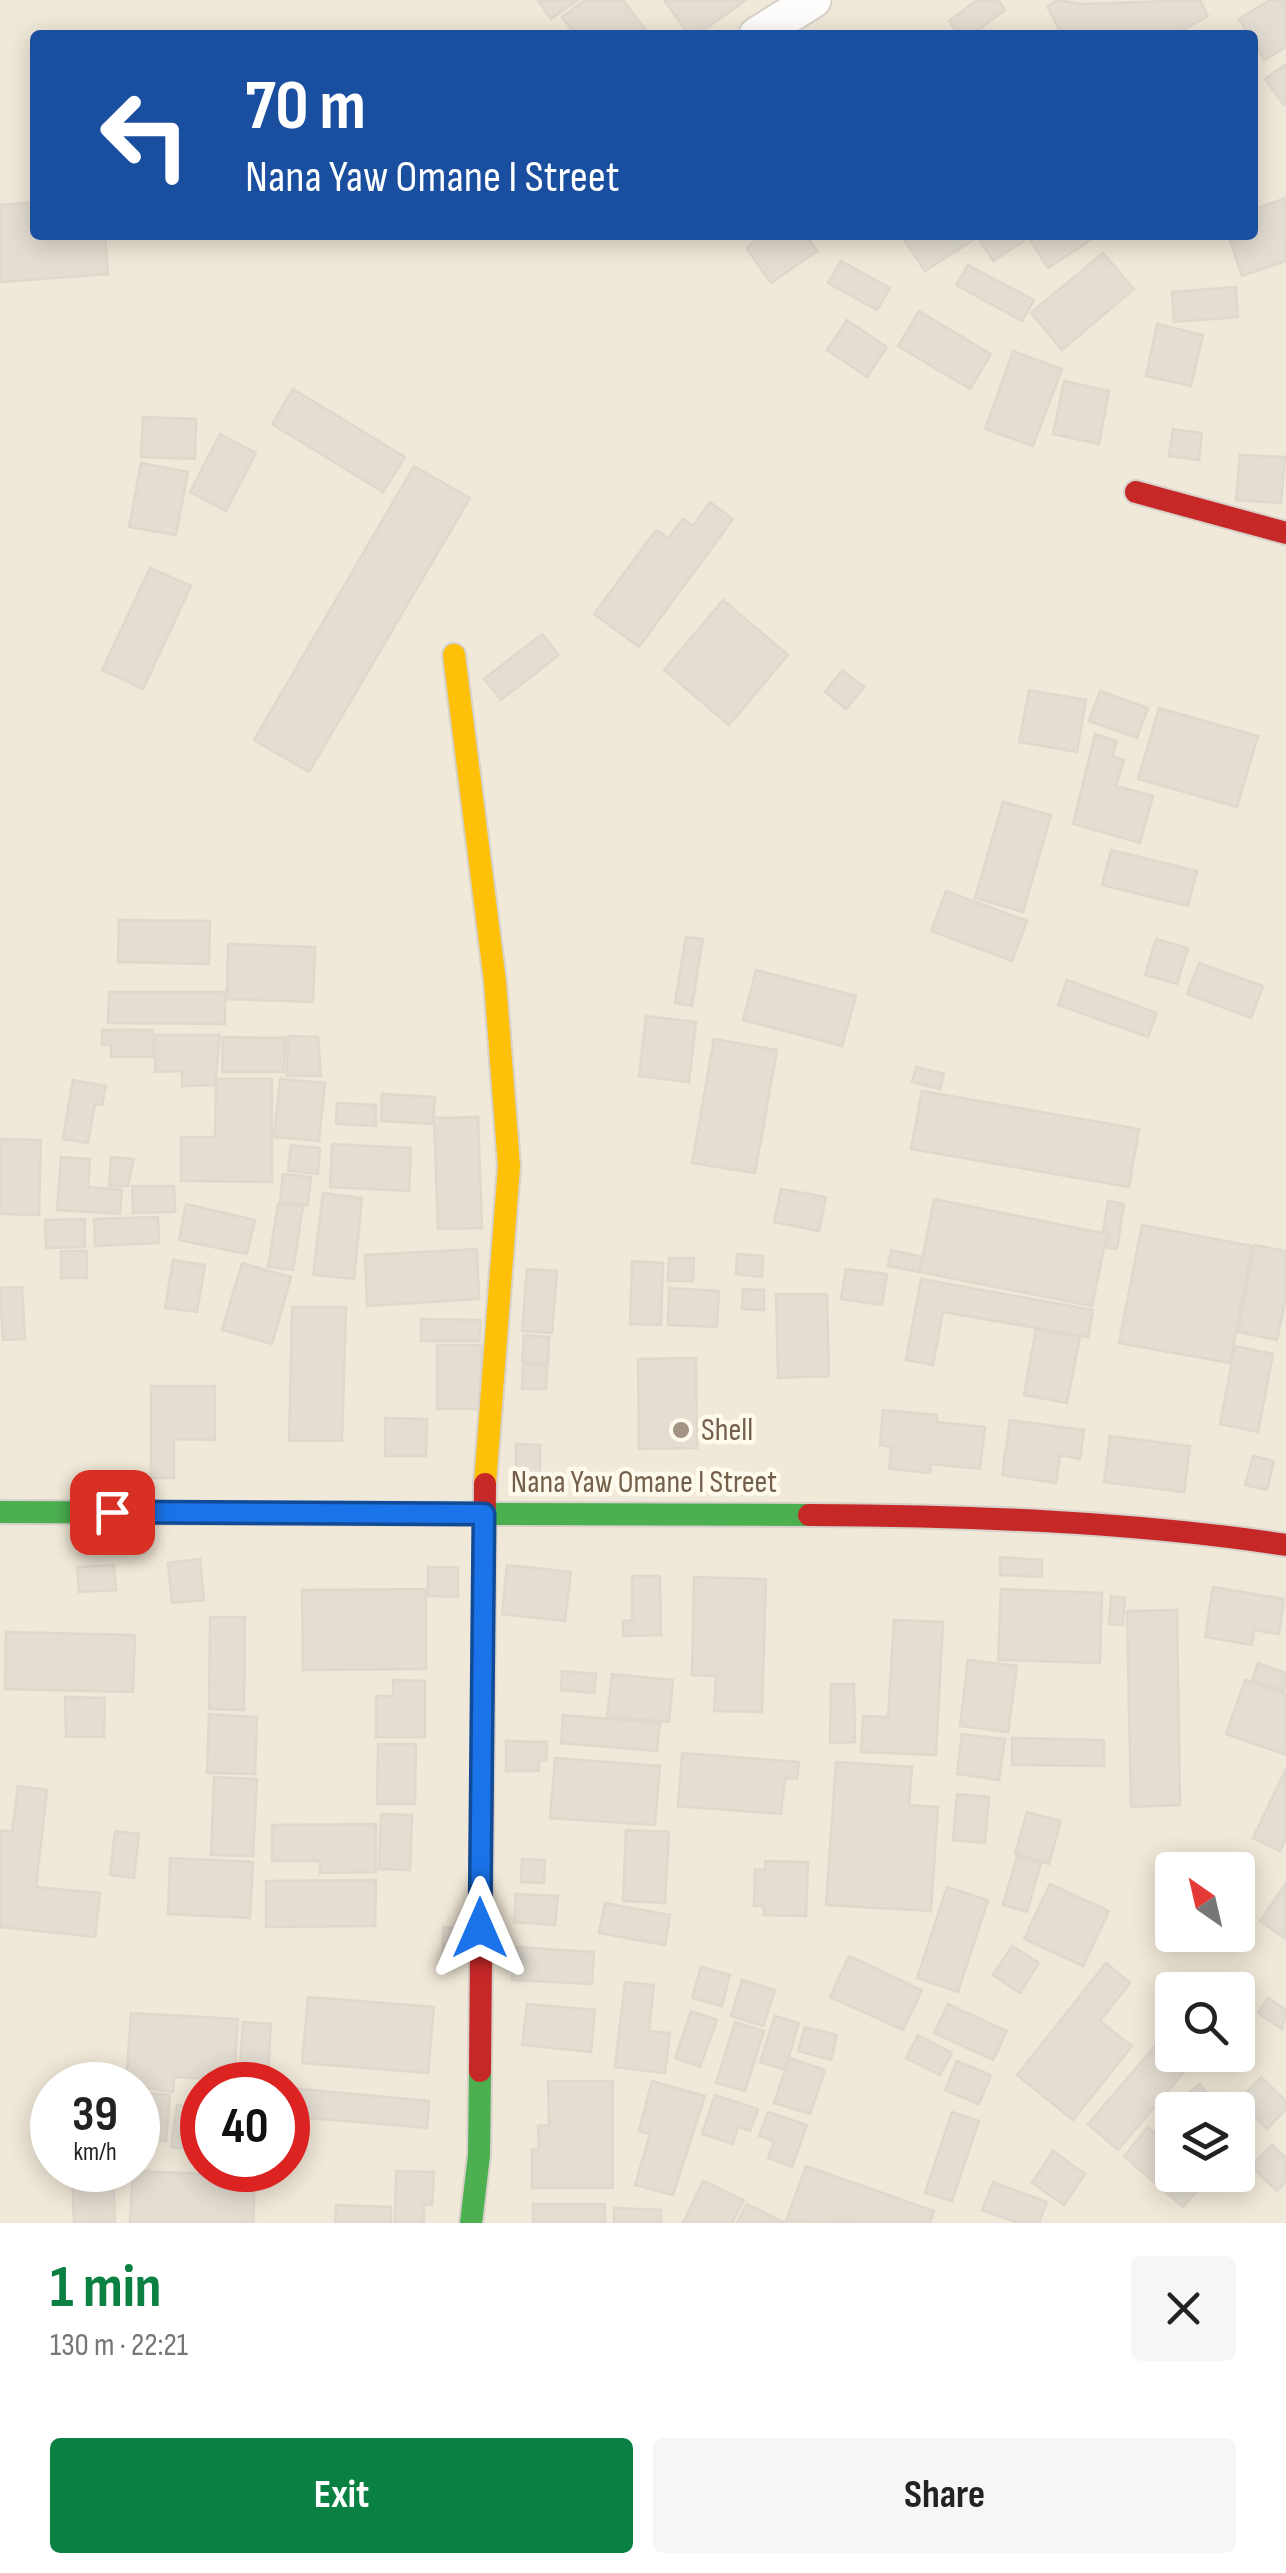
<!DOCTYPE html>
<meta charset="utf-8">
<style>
body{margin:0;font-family:"Sofia Sans Condensed",sans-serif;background:#f6f6f6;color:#222;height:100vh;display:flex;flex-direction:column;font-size:38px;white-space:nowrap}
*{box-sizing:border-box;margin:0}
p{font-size:32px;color:#767676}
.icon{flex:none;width:55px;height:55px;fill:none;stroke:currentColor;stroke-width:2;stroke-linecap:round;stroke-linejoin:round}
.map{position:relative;height:2223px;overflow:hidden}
.sheet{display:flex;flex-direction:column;background:#fff;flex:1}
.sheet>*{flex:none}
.hud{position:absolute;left:30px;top:30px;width:1228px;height:210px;border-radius:10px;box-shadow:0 5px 25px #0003;background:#1a4fa0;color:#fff;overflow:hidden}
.needle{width:65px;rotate:326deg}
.tools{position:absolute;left:1155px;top:1852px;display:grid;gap:20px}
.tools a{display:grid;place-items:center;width:100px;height:100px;border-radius:10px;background:#fff;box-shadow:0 5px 25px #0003;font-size:50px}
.speed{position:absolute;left:30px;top:2062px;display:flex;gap:20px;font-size:50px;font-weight:700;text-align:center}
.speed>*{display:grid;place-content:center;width:130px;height:130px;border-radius:50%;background:#fff;box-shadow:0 5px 25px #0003;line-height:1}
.speed small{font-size:25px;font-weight:400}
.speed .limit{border:15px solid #d22;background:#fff;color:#111}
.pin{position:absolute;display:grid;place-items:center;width:85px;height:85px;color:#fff;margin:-42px;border-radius:20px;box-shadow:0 5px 15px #0006}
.me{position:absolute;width:110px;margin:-55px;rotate:0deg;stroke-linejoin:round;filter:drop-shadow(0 0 8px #0008)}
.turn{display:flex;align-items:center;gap:35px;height:210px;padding:0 50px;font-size:45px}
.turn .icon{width:130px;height:130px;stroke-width:2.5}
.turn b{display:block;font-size:70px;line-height:85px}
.round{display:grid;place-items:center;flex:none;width:105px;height:105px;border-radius:10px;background:#f6f6f6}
.headline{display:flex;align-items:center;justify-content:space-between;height:170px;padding:0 50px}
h1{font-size:60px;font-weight:700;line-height:75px;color:#0b8043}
.cta{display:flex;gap:20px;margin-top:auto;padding:20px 50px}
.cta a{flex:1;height:115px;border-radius:10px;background:#0b8043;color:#fff;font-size:40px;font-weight:700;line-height:115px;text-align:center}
.cta a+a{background:#f6f6f6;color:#222}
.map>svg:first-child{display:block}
.residential{fill:#f0e8d8;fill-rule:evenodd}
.building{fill:#e3ddd2;stroke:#dfd8cd;stroke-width:2.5}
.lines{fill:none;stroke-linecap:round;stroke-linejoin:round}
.street-casing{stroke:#d6d1c9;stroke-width:39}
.fast-casing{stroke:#d7d1c9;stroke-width:26}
.slow-casing{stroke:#d7d1c9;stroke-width:26}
.jam-casing{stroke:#d7d1c9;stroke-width:26}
.street{stroke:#fefdfc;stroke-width:35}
.fast{stroke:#4caf50;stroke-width:22}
.slow{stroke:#ffc107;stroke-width:22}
.jam{stroke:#c62828;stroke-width:22}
.route-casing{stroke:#114b97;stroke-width:25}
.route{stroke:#1a73e8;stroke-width:18}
.poi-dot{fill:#a29383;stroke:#fefaec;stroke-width:4}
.labels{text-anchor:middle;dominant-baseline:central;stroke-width:9;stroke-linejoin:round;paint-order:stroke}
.poi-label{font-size:32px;fill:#745f4b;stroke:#fefaec;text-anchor:start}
.street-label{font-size:32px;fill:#745f4b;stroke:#fefaec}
</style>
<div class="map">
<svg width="1286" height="2223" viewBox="0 0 1286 2223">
<rect width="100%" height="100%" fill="#f7f4eb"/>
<path class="residential" d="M 0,0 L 1286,0 L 1286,2223 L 0,2223 ZM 35,35 L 1252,35 L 1252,235 L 35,235 ZM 1172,1870 L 1238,1870 L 1238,1935 L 1172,1935 ZM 1172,1990 L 1238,1990 L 1238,2055 L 1172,2055 ZM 52,2085 L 138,2085 L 138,2170 L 52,2170 ZM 202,2085 L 288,2085 L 288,2170 L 202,2170 ZM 1172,2110 L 1238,2110 L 1238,2175 L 1172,2175 Z"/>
<path class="building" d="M 538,0 L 578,0 L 551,19 Z
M 585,0 L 623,0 L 649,35 L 576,35 L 562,17 Z
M 664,0 L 746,0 L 697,35 L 689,35 Z
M 977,0 L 998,0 L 1005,10 L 972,35 L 959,35 L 949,21 Z
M 1058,0 L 1082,4 L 1200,0 L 1208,16 L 1174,35 L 1062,35 L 1047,6 Z
M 1270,0 L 1286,0 L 1286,47 L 1264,60 L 1239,19 Z
M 1286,64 L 1286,103 L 1284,105 L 1265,79 Z
M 1286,198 L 1286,261 L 1242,276 L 1228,235 L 1252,235 L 1252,210 Z
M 35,202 L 35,235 L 105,235 L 108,274 L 0,282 L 0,205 Z
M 758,235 L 806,235 L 817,251 L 771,283 L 747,249 Z
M 901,235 L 1020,235 L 1024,241 L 993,261 L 978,237 L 925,271 Z
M 1027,235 L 1096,235 L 1097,236 L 1048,268 Z
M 1103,253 L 1134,289 L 1062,350 L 1031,313 Z
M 841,261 L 890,288 L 877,310 L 828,283 Z
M 968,265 L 1034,300 L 1022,321 L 956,285 Z
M 1236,287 L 1238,317 L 1174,322 L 1172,292 Z
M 919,311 L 991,354 L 970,389 L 898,346 Z
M 847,320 L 887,347 L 867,377 L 827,350 Z
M 1157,324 L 1203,335 L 1191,386 L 1146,376 Z
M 1013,351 L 1062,369 L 1033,446 L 985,429 Z
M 1064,381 L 1109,391 L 1099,444 L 1053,434 Z
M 293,389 L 405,457 L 383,492 L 272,424 Z
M 143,417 L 196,419 L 195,459 L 141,457 Z
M 1173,429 L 1202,433 L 1199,460 L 1169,456 Z
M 220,434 L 256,453 L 226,511 L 190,492 Z
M 1240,455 L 1285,457 L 1281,503 L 1236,500 Z
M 141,463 L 188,472 L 176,535 L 129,527 Z
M 414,466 L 470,498 L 309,772 L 254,740 Z
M 710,502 L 733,519 L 639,647 L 594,614 L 656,530 L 668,538 L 683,519 L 693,526 Z
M 150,568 L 191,586 L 143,689 L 102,670 Z
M 723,600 L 788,655 L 729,725 L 664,670 Z
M 542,634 L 559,655 L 501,700 L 484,679 Z
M 842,670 L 864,687 L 846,709 L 825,692 Z
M 1029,690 L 1086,700 L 1077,752 L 1019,742 Z
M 1100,691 L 1148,708 L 1137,738 L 1089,721 Z
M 1159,708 L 1258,736 L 1237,807 L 1138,779 Z
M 1095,734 L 1117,741 L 1113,756 L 1124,760 L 1116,786 L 1153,796 L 1140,843 L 1073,824 Z
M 1003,802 L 1051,815 L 1023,912 L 975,898 Z
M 1111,850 L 1197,871 L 1188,906 L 1102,885 Z
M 946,891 L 1027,921 L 1012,961 L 931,931 Z
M 119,920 L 210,921 L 209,964 L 118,962 Z
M 686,937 L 703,939 L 692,1006 L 675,1003 Z
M 1156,939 L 1188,948 L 1177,984 L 1145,975 Z
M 228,944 L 315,947 L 313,1002 L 227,999 Z
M 1199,963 L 1263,986 L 1251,1018 L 1187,994 Z
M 756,970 L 856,996 L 842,1046 L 743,1020 Z
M 1067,980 L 1157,1013 L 1148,1037 L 1058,1005 Z
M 109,992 L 225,992 L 225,1024 L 108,1023 Z
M 646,1016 L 696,1022 L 689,1082 L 639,1076 Z
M 102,1030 L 153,1030 L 153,1057 L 111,1057 L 111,1045 L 102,1045 Z
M 155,1035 L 220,1035 L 215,1085 L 182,1086 L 182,1071 L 155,1072 Z
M 288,1036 L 318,1037 L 321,1076 L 287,1076 Z
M 223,1037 L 285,1038 L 284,1072 L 222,1072 Z
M 714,1039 L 777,1050 L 755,1173 L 692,1163 Z
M 916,1067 L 944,1074 L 940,1089 L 912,1082 Z
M 216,1079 L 272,1079 L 272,1182 L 181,1181 L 181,1137 L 215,1137 Z
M 280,1079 L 325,1083 L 319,1141 L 274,1137 Z
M 73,1080 L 106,1086 L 102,1105 L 95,1104 L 88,1143 L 63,1139 Z
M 922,1091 L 1139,1129 L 1129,1187 L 911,1149 Z
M 382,1094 L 435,1097 L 433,1124 L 381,1121 Z
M 337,1103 L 376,1105 L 376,1126 L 336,1124 Z
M 478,1117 L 482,1228 L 438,1229 L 434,1118 Z
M 0,1139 L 41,1140 L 39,1215 L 0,1214 Z
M 332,1144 L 411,1148 L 409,1191 L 330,1187 Z
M 291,1145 L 320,1148 L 318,1174 L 288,1171 Z
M 61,1157 L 90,1159 L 88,1187 L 122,1190 L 120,1214 L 57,1210 Z
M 111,1157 L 134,1159 L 128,1186 L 109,1186 Z
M 283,1174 L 311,1177 L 308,1205 L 280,1202 Z
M 132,1186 L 174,1186 L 175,1212 L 133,1213 Z
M 781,1189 L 826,1197 L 819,1231 L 774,1222 Z
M 323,1193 L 362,1198 L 354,1279 L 313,1275 Z
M 934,1199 L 1107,1234 L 1092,1306 L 920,1272 Z
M 1108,1201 L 1124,1204 L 1117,1249 L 1107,1248 L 1110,1233 L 1103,1232 Z
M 186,1204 L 255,1220 L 247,1254 L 179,1240 Z
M 278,1204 L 303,1207 L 293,1270 L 268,1267 Z
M 158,1217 L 159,1243 L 95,1246 L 94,1219 Z
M 85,1219 L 85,1247 L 46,1248 L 45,1220 Z
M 1142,1225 L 1252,1246 L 1230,1363 L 1119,1343 Z
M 1255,1245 L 1286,1251 L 1286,1297 L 1277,1340 L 1238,1332 Z
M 477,1249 L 479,1299 L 367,1306 L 365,1255 Z
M 891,1250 L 922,1257 L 919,1272 L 888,1266 Z
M 61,1251 L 87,1251 L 87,1278 L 61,1278 Z
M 737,1254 L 763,1256 L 762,1277 L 736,1274 Z
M 669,1258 L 694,1258 L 693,1281 L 668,1281 Z
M 173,1260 L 205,1265 L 197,1312 L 165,1308 Z
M 632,1261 L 663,1263 L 661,1325 L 630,1324 Z
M 242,1263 L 291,1277 L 272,1344 L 222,1330 Z
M 527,1269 L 557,1271 L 552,1333 L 522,1331 Z
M 846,1269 L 887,1274 L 882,1305 L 841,1299 Z
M 921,1279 L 1093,1310 L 1088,1337 L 943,1312 L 933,1365 L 906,1360 Z
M 22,1287 L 25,1339 L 3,1340 L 0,1288 Z
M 669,1288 L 719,1291 L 717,1327 L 668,1325 Z
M 743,1289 L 764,1290 L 764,1310 L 742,1309 Z
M 776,1294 L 827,1294 L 829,1376 L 778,1378 Z
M 292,1307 L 346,1307 L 342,1441 L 289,1441 Z
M 421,1319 L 481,1320 L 480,1341 L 421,1341 Z
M 1036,1329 L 1080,1337 L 1067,1403 L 1024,1395 Z
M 524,1335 L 549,1337 L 548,1364 L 522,1362 Z
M 437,1345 L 481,1345 L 480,1409 L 437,1409 Z
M 1235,1346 L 1273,1354 L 1258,1432 L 1220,1424 Z
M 696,1358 L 697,1448 L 639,1449 L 638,1359 Z
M 523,1364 L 547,1365 L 546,1389 L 522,1389 Z
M 151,1386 L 215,1386 L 215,1440 L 174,1439 L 174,1478 L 151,1478 Z
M 883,1410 L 937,1415 L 937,1422 L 985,1427 L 980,1469 L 931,1464 L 930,1473 L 889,1469 L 891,1447 L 880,1445 Z
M 385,1418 L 427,1419 L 426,1456 L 385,1456 Z
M 1010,1420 L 1084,1430 L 1080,1459 L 1060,1455 L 1056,1483 L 1002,1475 Z
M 1110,1436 L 1190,1446 L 1184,1492 L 1104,1482 Z
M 516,1444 L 540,1445 L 540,1474 L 516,1473 Z
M 1253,1456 L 1274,1461 L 1267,1490 L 1245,1485 Z
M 1000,1557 L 1042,1560 L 1042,1577 L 1000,1575 Z
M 200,1559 L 204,1600 L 172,1603 L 168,1563 Z
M 114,1565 L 116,1590 L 79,1592 L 77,1567 Z
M 507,1565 L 571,1572 L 565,1621 L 502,1614 Z
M 428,1567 L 458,1567 L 458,1597 L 428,1596 Z
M 632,1576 L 660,1576 L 661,1635 L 623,1636 L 623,1621 L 632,1620 Z
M 694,1577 L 766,1579 L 762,1712 L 714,1711 L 716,1676 L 692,1675 Z
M 1213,1587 L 1284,1599 L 1279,1634 L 1254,1630 L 1252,1645 L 1205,1637 Z
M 426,1589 L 426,1669 L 303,1670 L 302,1590 Z
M 1001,1589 L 1102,1593 L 1100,1663 L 998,1660 Z
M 1111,1596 L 1125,1598 L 1123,1625 L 1109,1624 Z
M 1177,1610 L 1180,1805 L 1131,1807 L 1127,1611 Z
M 210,1617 L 245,1617 L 244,1710 L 209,1709 Z
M 894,1620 L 943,1622 L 936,1755 L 861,1752 L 863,1716 L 888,1717 Z
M 6,1632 L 135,1635 L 133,1692 L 5,1689 Z
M 968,1660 L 1017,1666 L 1008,1732 L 960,1726 Z
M 1258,1663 L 1286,1673 L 1284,1691 L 1252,1681 Z
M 562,1671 L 596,1674 L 594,1693 L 561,1690 Z
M 612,1674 L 673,1680 L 669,1722 L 607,1716 Z
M 393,1680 L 425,1681 L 425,1737 L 376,1737 L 376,1696 L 393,1696 Z
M 1245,1680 L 1286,1694 L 1286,1755 L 1226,1734 Z
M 831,1684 L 854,1684 L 855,1742 L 830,1743 Z
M 65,1697 L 105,1698 L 104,1737 L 66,1737 Z
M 209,1714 L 257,1717 L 255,1774 L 207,1773 Z
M 563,1715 L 660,1723 L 657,1751 L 561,1743 Z
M 962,1734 L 1005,1739 L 999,1780 L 957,1774 Z
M 1012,1738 L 1104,1740 L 1104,1766 L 1012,1765 Z
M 506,1741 L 547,1742 L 546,1761 L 539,1760 L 539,1771 L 506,1771 Z
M 378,1744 L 416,1744 L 415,1804 L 377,1804 Z
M 682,1753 L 799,1762 L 797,1779 L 785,1778 L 781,1814 L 678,1806 Z
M 555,1758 L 660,1766 L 655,1825 L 550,1818 Z
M 836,1762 L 912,1767 L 909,1805 L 938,1807 L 931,1911 L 826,1905 Z
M 1286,1769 L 1286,1838 L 1280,1851 L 1253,1838 Z
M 214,1777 L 257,1779 L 253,1856 L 211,1855 Z
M 18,1786 L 47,1790 L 36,1887 L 100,1893 L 95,1937 L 0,1927 L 0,1830 L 12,1832 Z
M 957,1794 L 989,1797 L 985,1843 L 953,1840 Z
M 1027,1812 L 1061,1821 L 1049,1864 L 1015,1854 Z
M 381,1814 L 412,1815 L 410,1870 L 379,1869 Z
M 376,1824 L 376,1872 L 320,1873 L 320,1861 L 272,1861 L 272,1825 Z
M 626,1830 L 669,1832 L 665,1903 L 623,1901 Z
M 115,1831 L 139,1834 L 134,1878 L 110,1875 Z
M 1017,1856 L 1041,1863 L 1027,1912 L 1003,1905 Z
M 170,1858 L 253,1862 L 250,1918 L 168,1914 Z
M 522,1859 L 545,1860 L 544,1883 L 521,1882 Z
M 765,1861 L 808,1862 L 806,1916 L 764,1915 L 764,1906 L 754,1906 L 755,1869 L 765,1870 Z
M 376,1880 L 375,1926 L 266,1927 L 266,1881 Z
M 1286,1883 L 1286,1939 L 1260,1921 Z
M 1050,1884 L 1109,1911 L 1083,1966 L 1024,1939 Z
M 947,1887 L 988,1900 L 958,1992 L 917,1978 Z
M 516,1894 L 558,1896 L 555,1925 L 514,1922 Z
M 605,1903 L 670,1915 L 665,1945 L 599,1933 Z
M 443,1927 L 467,1928 L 466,1957 L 443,1956 Z
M 1012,1946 L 1039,1963 L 1020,1993 L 993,1975 Z
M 514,1947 L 594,1952 L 592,1984 L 512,1980 Z
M 849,1956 L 922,1990 L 903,2030 L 830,1997 Z
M 1106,1963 L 1130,1983 L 1100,2021 L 1132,2046 L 1073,2120 L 1017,2075 Z
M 701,1967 L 730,1975 L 722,2006 L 692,1998 Z
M 742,1980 L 775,1990 L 763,2026 L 731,2016 Z
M 625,1982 L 654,1985 L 649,2031 L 670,2033 L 665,2073 L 615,2067 Z
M 308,1997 L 434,2007 L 428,2073 L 302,2063 Z
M 1268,1998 L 1286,2010 L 1282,2029 L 1258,2013 Z
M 527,2004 L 595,2010 L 591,2052 L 522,2045 Z
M 948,2004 L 1007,2031 L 993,2060 L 934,2033 Z
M 691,2011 L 717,2020 L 700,2067 L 675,2058 Z
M 131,2013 L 238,2019 L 234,2080 L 174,2077 L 173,2092 L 126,2085 Z
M 775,2016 L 799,2023 L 785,2070 L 760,2062 Z
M 243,2022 L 271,2024 L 267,2085 L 239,2085 Z
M 735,2022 L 764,2031 L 745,2091 L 716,2083 Z
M 805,2027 L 837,2035 L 831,2060 L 798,2051 Z
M 918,2035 L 952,2053 L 940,2075 L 906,2058 Z
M 1156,2045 L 1186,2070 L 1118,2150 L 1088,2124 Z
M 789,2058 L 825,2070 L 810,2114 L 774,2103 Z
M 957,2061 L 991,2075 L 979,2104 L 945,2090 Z
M 1261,2077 L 1286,2101 L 1286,2109 L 1267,2129 L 1238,2101 Z
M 548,2081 L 613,2081 L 613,2188 L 532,2188 L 532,2149 L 539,2149 L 538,2126 L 549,2125 Z
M 652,2081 L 705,2096 L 673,2195 L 635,2185 L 650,2134 L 639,2131 Z
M 1200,2084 L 1220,2110 L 1172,2110 L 1170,2107 Z
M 290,2088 L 429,2101 L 427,2128 L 288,2116 Z
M 146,2093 L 170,2095 L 166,2141 L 138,2139 L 138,2103 L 145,2103 Z
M 715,2095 L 758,2109 L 750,2131 L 738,2127 L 733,2144 L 702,2134 Z
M 177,2105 L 202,2108 L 202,2151 L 171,2147 Z
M 768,2112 L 807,2125 L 792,2167 L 768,2158 L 774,2141 L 759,2136 Z
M 952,2112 L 979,2121 L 952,2201 L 925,2193 Z
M 1148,2127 L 1172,2148 L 1172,2175 L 1208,2178 L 1183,2207 L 1124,2156 Z
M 1272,2145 L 1286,2158 L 1286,2182 L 1277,2191 L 1251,2166 Z
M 1053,2151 L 1085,2174 L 1064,2205 L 1032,2183 Z
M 806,2166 L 934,2211 L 930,2223 L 786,2221 Z
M 72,2170 L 113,2170 L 115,2222 L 74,2223 Z
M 133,2171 L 255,2176 L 253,2223 L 130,2223 Z
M 396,2171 L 434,2172 L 432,2205 L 424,2204 L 424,2223 L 395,2223 Z
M 703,2181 L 744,2200 L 732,2223 L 683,2223 Z
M 993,2182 L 1047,2202 L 1039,2223 L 1018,2223 L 982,2210 Z
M 533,2204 L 605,2204 L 605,2223 L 533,2223 Z
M 747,2204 L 785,2223 L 737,2223 Z
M 336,2205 L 391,2207 L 391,2223 L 335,2223 Z
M 614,2208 L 661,2210 L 661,2223 L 614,2223 Z"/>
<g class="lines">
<g class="street-casing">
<path id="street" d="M 757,35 L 813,0"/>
</g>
<g class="fast-casing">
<path id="fast" d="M 0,1512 L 809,1515
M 471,2223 L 479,2155 L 480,2071"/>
</g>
<g class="slow-casing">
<path id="slow" d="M 454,655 L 495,982 L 509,1166 L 485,1484"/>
</g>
<g class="jam-casing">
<path id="jam" d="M 1136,492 L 1286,533
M 809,1515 C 967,1516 1130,1521 1286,1545
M 480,2071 L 485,1484"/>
</g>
<use href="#street" class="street"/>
<use href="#fast" class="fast"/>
<use href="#slow" class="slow"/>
<use href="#jam" class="jam"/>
</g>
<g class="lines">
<g class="route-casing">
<path id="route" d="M 112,1512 L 484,1514 L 480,1928"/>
</g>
<use href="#route" class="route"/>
</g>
<circle class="poi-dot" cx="681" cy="1430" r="10"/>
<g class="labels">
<g class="poi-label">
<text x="701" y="1430">Shell</text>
</g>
<g class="street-label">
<text x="644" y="1482">Nana Yaw Omane I Street</text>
</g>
</g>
</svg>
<div class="tools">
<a><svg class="needle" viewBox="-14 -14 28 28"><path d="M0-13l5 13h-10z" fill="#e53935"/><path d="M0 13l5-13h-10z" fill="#767676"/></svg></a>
<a><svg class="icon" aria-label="search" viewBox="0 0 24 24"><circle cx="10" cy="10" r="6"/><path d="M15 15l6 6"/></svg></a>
<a><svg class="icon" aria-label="layers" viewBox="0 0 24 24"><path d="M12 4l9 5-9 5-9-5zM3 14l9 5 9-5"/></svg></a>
</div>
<div class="speed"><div>39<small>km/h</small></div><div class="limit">40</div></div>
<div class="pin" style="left:112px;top:1512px;background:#d93025"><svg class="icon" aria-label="arrive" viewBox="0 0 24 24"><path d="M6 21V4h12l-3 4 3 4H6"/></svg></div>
<svg class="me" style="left:480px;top:1928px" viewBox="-20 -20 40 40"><path d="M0-17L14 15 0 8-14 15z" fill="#1a73e8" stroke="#fff" stroke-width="4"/></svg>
<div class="hud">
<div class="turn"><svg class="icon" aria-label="left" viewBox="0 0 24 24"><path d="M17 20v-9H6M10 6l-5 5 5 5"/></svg><div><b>70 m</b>Nana Yaw Omane I Street</div></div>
</div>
</div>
<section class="sheet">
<div class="headline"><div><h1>1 min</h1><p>130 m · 22:21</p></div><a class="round"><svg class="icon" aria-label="close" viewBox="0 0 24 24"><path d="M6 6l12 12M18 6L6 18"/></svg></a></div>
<div class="cta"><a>Exit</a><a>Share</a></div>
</section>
